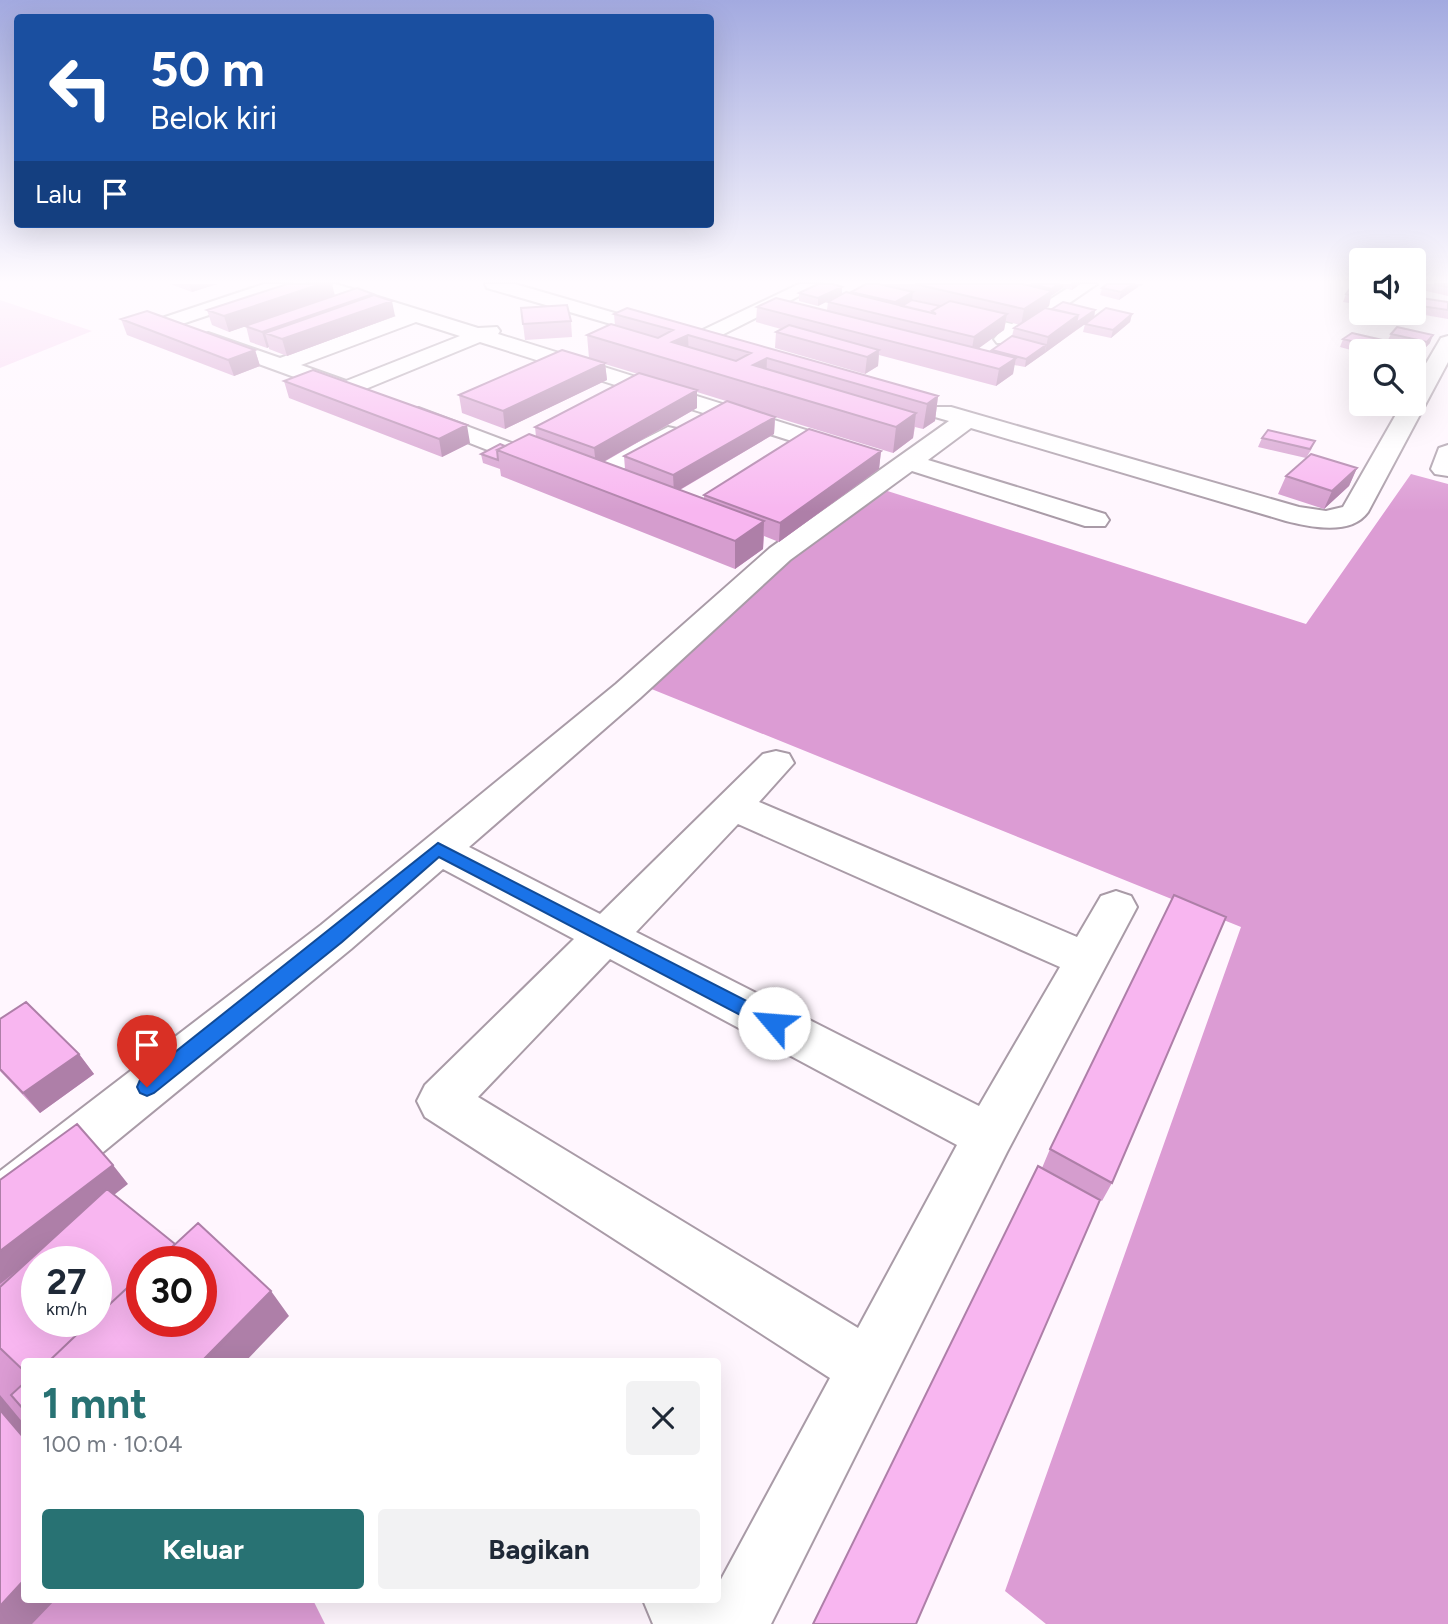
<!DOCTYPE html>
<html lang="id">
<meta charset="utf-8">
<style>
body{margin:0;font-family:Figtree,sans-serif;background:#f2f2f3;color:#1f2937;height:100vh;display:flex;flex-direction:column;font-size:26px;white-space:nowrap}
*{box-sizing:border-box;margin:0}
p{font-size:23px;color:#747a83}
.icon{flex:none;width:38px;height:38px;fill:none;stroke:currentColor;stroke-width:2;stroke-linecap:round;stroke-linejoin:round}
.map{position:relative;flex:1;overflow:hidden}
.panel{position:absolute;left:21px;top:1358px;width:700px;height:245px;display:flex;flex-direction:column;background:#fff;border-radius:7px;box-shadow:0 7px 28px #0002}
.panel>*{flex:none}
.guide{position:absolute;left:14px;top:14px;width:700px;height:214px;border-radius:7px;box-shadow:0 7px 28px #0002;background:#1a4fa0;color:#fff;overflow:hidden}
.fabs{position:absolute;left:1349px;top:248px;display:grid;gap:14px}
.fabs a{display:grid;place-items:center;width:77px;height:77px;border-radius:7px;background:#fff;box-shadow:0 7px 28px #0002;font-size:35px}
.speed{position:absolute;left:21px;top:1246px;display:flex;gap:14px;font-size:35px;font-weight:700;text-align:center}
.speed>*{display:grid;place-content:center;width:91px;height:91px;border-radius:50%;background:#fff;box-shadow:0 7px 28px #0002;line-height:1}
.speed small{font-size:18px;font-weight:400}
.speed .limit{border:10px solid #d22;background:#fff;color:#111}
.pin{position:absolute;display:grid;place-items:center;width:60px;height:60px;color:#fff;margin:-72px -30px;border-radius:50% 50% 50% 0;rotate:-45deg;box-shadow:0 0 7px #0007}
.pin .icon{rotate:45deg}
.me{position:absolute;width:77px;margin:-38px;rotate:297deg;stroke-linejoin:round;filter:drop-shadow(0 0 5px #0008)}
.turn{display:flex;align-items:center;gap:24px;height:147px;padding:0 21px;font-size:32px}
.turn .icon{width:91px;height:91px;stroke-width:2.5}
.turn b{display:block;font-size:49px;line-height:60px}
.then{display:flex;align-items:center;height:66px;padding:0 21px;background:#0003;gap:14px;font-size:26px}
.round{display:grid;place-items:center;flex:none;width:74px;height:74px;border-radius:7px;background:#f2f2f3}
.headline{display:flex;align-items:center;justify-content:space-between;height:119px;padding:0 21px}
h1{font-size:42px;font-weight:700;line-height:52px;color:#287273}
.button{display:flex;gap:14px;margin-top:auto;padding:14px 21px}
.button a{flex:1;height:80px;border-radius:7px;background:#287273;color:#fff;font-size:28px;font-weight:700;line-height:80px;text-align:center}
.button a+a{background:#f2f2f3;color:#1f2937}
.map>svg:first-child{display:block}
.green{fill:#f8d3f2}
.water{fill:#dc9cd4;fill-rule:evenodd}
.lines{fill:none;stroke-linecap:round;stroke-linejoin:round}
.minor-casing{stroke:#a99ba7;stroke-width:4}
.minor{fill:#fff;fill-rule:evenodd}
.wall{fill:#d59dce;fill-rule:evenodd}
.shaded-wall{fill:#ae7fa8}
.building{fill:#f8b6f0;stroke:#ae7fa8;stroke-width:2;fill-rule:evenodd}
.route{fill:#1a73e8;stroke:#114b97;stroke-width:2}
</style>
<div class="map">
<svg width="1448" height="1624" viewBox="0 0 1448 1624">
<rect width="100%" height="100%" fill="#fff6fe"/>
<path class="green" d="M 0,300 L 92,331 L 0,368 Z"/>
<path class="water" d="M 1411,474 L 1448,484 L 1448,1624 L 1046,1624 L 1005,1591 L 1241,927 L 649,688 L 774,569 L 878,488 L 1306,624 Z
M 89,1163 L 142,1321 L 24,1362 L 24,1600 L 313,1600 L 325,1624 L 0,1624 L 0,1230 ZM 37,1262 L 96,1262 L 96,1321 L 37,1321 Z"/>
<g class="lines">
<g class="minor-casing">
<path id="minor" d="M 264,284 L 292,284 L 290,288 L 170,328 L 163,330 L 153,324 L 156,320 Z
M 307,284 L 336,284 L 478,328 L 497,327 L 500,331 L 498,334 L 857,446 L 860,451 L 857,456 L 839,456 L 480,342 L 363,390 L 360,396 L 352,398 L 201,343 L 198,339 L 208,333 L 280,358 L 396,316 L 309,288 ZM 416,322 L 460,336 L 346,381 L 301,365 Z
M 485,284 L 515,284 L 673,330 L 676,334 L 673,338 L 659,338 L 487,288 Z
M 799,284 L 823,284 L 702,345 L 688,345 L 685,341 L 688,337 Z
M 1074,284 L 1097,284 L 1011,343 L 997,343 L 994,339 L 999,333 L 947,321 L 944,317 L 954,311 L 1012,324 Z
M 1448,336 L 1448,362 L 1368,512 C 1351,536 1310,527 1286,521 L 971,428 L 928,460 L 1105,514 L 1109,520 L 1105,526 L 1085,526 L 912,471 L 790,560 L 640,698 L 469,847 L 600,914 L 763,754 L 776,751 L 789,754 L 794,763 L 759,802 L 1077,937 L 1101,896 L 1116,891 L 1131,896 L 1137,907 L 1007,1152 L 771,1624 L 653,1624 L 643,1600 L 718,1600 L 718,1585 L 830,1378 L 425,1117 L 417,1101 L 425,1085 L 574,939 L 443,869 L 351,949 L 19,1221 L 0,1229 L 0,1171 L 321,925 L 616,684 L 770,548 L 949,421 L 935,417 L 931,412 L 935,407 L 951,407 L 1299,507 L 1326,511 L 1343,507 L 1402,404 L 1414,404 L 1414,384 L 1441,338 ZM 738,824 L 1060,967 L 979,1106 L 636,932 ZM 610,959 L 957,1145 L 858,1328 L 478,1097 Z
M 419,408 L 554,459 L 558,464 L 554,469 L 536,469 L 411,420 L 407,415 L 411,410 Z
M 668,427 L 677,429 L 680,434 L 677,439 L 595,485 L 577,485 L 573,479 L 577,473 Z
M 1448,445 L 1448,476 L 1435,474 L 1431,469 L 1439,448 Z"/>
</g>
<use href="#minor" class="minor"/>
</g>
<path class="wall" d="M 170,284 L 217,284 L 192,292 Z
M 866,284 L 1080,284 L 1072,290 L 1063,288 L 1051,296 L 1049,306 L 1046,308 L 1052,309 L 1095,310 L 1094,317 L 1132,314 L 1130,322 L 1111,338 L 1083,332 L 1085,324 L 1088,322 L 1025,367 L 1014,365 L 1013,374 L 996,386 L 879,355 L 878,366 L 865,374 L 775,348 L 776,332 L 781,329 L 756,322 L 757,307 L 827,310 L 828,302 L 851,294 L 851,292 ZM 912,299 L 941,306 L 912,300 ZM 1006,321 L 1020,325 L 1014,328 L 1012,336 L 992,350 L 991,352 L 978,348 L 1004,330 Z
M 1107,284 L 1144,284 L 1141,286 L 1138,285 L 1138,287 L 1119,300 L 1100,295 L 1102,288 Z
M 1425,284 L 1448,284 L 1448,296 L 1422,290 Z
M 842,287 L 842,294 L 818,306 L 799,301 L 799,293 Z
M 1362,289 L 1362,305 L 1343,302 L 1346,294 Z
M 374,295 L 395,316 L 287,356 L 269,349 L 269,347 L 267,348 L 250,342 L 246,326 L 229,332 L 212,325 L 207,310 L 335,296 Z
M 1414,297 L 1448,302 L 1448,319 L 1413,313 L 1414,313 Z
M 521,308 L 571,321 L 572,337 L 525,340 Z
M 614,314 L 938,396 L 935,421 L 923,429 L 915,427 L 913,438 L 893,453 L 762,413 L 775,417 L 774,434 L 680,490 L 704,499 L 704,495 L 881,451 L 879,469 L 779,542 L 764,536 L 763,549 L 735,569 L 501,476 L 500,469 L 483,463 L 481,454 L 536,437 L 535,427 L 638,374 L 605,364 L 607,380 L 505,429 L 462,413 L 459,395 L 589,358 L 587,335 L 615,326 ZM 697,392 L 726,401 L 624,456 L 625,469 L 604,462 L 697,408 Z
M 121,319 L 255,350 L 260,366 L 234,376 L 127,335 Z
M 1397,327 L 1430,343 L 1423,350 L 1387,342 L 1391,334 Z
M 1343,339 L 1387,341 L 1384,350 L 1381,352 L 1362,352 L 1362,353 L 1340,347 Z
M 284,381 L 470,443 L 442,457 L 289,398 Z
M 1262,438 L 1315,441 L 1311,450 L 1306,458 L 1258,447 Z
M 1357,468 L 1349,486 L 1324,509 L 1278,494 L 1286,476 Z
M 0,1019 L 79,1054 L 94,1074 L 40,1113 L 0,1071 Z
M 1050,1149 L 1112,1183 L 1102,1201 L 1042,1168 Z"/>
<path class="shaded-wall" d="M 189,284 L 217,284 L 192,292 Z
M 321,284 L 332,284 L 335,296 L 229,332 L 224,316 Z
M 1058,284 L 1063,284 L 1063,288 L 1051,296 L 1049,306 L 1021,325 L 1024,309 L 1051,291 L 1052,289 Z
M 1073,284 L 1080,284 L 1072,290 Z
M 1133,284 L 1139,284 L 1138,287 L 1119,300 L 1121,292 Z
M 842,287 L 842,294 L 818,306 L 818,298 Z
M 913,292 L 911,308 L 894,310 L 895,302 Z
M 373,294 L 376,306 L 392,301 L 395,316 L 287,356 L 282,339 L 265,333 L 269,347 L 267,348 L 262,332 Z
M 1095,310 L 1094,318 L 1075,331 L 1076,323 Z
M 1007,314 L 1004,330 L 971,354 L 974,337 Z
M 1132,314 L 1130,322 L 1111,338 L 1113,330 Z
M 1078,315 L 1075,331 L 1045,353 L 1048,337 Z
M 688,335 L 689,359 L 672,342 Z
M 1433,335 L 1430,343 L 1423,350 L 1427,342 Z
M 1387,341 L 1384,350 L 1381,352 L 1378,352 L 1379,348 Z
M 1046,345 L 1045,353 L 1025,367 L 1026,359 Z
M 255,350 L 260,366 L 234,376 L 228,360 Z
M 879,350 L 878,366 L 865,374 L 867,357 Z
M 767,358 L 766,382 L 753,365 Z
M 1016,358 L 1013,374 L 996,386 L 999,369 Z
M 605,363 L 607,380 L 505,429 L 503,411 Z
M 697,390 L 697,408 L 596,466 L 594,448 Z
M 938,396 L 935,421 L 923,429 L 927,404 Z
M 916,413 L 913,438 L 893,453 L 896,427 Z
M 775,417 L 774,434 L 674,493 L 673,475 Z
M 467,425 L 470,443 L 442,457 L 439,439 Z
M 881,451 L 879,469 L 779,542 L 780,523 Z
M 1357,468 L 1349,486 L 1324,509 L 1332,491 Z
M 764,521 L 763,549 L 735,569 L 735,541 Z
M 79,1054 L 94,1074 L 40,1113 L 23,1093 Z
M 113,1165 L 128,1184 L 0,1284 L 0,1251 Z
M 271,1291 L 289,1316 L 245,1362 L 201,1362 Z
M 0,1395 L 24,1424 L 24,1438 L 0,1410 Z
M 24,1580 L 24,1600 L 55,1600 L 32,1624 L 0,1624 L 0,1606 Z"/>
<path class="building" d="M 287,284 L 321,284 L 224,316 L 207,310 Z
M 818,284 L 833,284 L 842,287 L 818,298 L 799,293 Z
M 866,284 L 879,284 L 913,292 L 895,302 L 851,292 Z
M 915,284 L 1023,284 L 1052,291 L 1024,309 Z
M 1031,284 L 1058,284 L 1052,289 Z
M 1107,284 L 1133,284 L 1121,292 L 1102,288 Z
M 1434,284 L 1448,284 L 1448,287 Z
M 1351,287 L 1362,289 L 1362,297 L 1346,294 Z
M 357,288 L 373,294 L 262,332 L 245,326 Z
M 846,292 L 936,314 L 932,311 L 950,301 L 1007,314 L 974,337 L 828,302 Z
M 374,295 L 392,301 L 282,339 L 265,333 Z
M 1414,297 L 1448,302 L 1448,310 L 1414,305 Z
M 776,298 L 1016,358 L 999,369 L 757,307 Z
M 912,300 L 940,306 L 932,311 L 932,313 L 902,306 Z
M 1063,302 L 1095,310 L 1076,323 L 1078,315 L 1052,309 Z
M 567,305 L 571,321 L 523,324 L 521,308 Z
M 627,308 L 938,396 L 927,404 L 767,358 L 753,365 L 916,413 L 896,427 L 587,335 L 611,324 L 658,338 L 673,330 L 614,314 ZM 688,335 L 751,353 L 736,361 L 672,342 Z
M 1045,308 L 1078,315 L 1048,337 L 1014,328 Z
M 1106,308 L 1132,314 L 1113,330 L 1085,324 Z
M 147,311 L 255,350 L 228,360 L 121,319 Z
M 789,325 L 879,350 L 867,357 L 776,332 Z
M 1397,327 L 1433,335 L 1427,342 L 1391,334 Z
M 1352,333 L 1387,341 L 1379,348 L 1343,339 Z
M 1012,336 L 1046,345 L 1026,359 L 992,350 Z
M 562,350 L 605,363 L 503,411 L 459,395 Z
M 313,370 L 467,425 L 439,439 L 284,381 Z
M 639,373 L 697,390 L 594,448 L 535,427 Z
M 727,401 L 775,417 L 673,475 L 624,456 Z
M 809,429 L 881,451 L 780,523 L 704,495 Z
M 1268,430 L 1315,441 L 1310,449 L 1262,438 Z
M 529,434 L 764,521 L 735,541 L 497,450 Z
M 500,444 L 505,446 L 497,450 L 498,460 L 481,454 Z
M 1311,454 L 1357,468 L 1332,491 L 1286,476 Z
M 1174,895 L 1226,917 L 1112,1183 L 1050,1149 Z
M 26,1002 L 79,1054 L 23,1093 L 0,1069 L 0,1019 Z
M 77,1124 L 113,1165 L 0,1251 L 0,1180 Z
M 1038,1166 L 1100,1200 L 916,1624 L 813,1624 Z
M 107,1189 L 175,1244 L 156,1262 L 142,1262 L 142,1274 L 96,1317 L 96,1262 L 37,1262 L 37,1321 L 91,1321 L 48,1362 L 24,1362 L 24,1371 L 0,1348 L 0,1287 Z
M 198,1223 L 271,1291 L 201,1362 L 48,1362 L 91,1321 L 96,1321 L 96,1317 L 142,1274 L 142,1321 L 201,1321 L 201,1262 L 156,1262 Z
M 24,1383 L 24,1410 L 11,1395 Z
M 0,1410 L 24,1438 L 24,1580 L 0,1606 Z"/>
<linearGradient id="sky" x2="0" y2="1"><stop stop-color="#a3aae0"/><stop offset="0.55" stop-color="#fffbff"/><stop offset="1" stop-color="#fffbff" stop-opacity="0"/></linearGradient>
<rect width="1448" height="512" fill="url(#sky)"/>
<path class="route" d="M 438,843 L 780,1018 L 783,1023 L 780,1029 L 767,1029 L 439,857 L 342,942 L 154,1093 L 147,1096 L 140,1093 L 137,1087 L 140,1080 Z"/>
</svg>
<div class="fabs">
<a><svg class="icon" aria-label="sound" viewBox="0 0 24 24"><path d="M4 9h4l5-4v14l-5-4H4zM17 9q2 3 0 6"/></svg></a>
<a><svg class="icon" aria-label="search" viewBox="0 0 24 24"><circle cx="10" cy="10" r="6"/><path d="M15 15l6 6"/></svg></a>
</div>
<div class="speed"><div>27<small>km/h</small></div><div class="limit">30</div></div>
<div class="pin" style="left:147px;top:1087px;background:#d93025"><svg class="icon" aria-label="arrive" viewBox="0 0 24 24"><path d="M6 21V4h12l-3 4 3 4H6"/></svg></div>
<svg class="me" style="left:774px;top:1023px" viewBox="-20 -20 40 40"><circle r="19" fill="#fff"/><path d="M0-13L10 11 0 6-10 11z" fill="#1a73e8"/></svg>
<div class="guide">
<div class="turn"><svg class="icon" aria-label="left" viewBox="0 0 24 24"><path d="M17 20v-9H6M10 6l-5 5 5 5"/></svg><div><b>50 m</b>Belok kiri</div></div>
<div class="then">Lalu<svg class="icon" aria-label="arrive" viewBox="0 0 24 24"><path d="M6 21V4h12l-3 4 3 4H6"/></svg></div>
</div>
<section class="panel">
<div class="headline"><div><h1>1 mnt</h1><p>100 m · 10:04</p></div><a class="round"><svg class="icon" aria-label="close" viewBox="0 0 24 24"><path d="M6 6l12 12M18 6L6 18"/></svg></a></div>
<div class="button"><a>Keluar</a><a>Bagikan</a></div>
</section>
</div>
